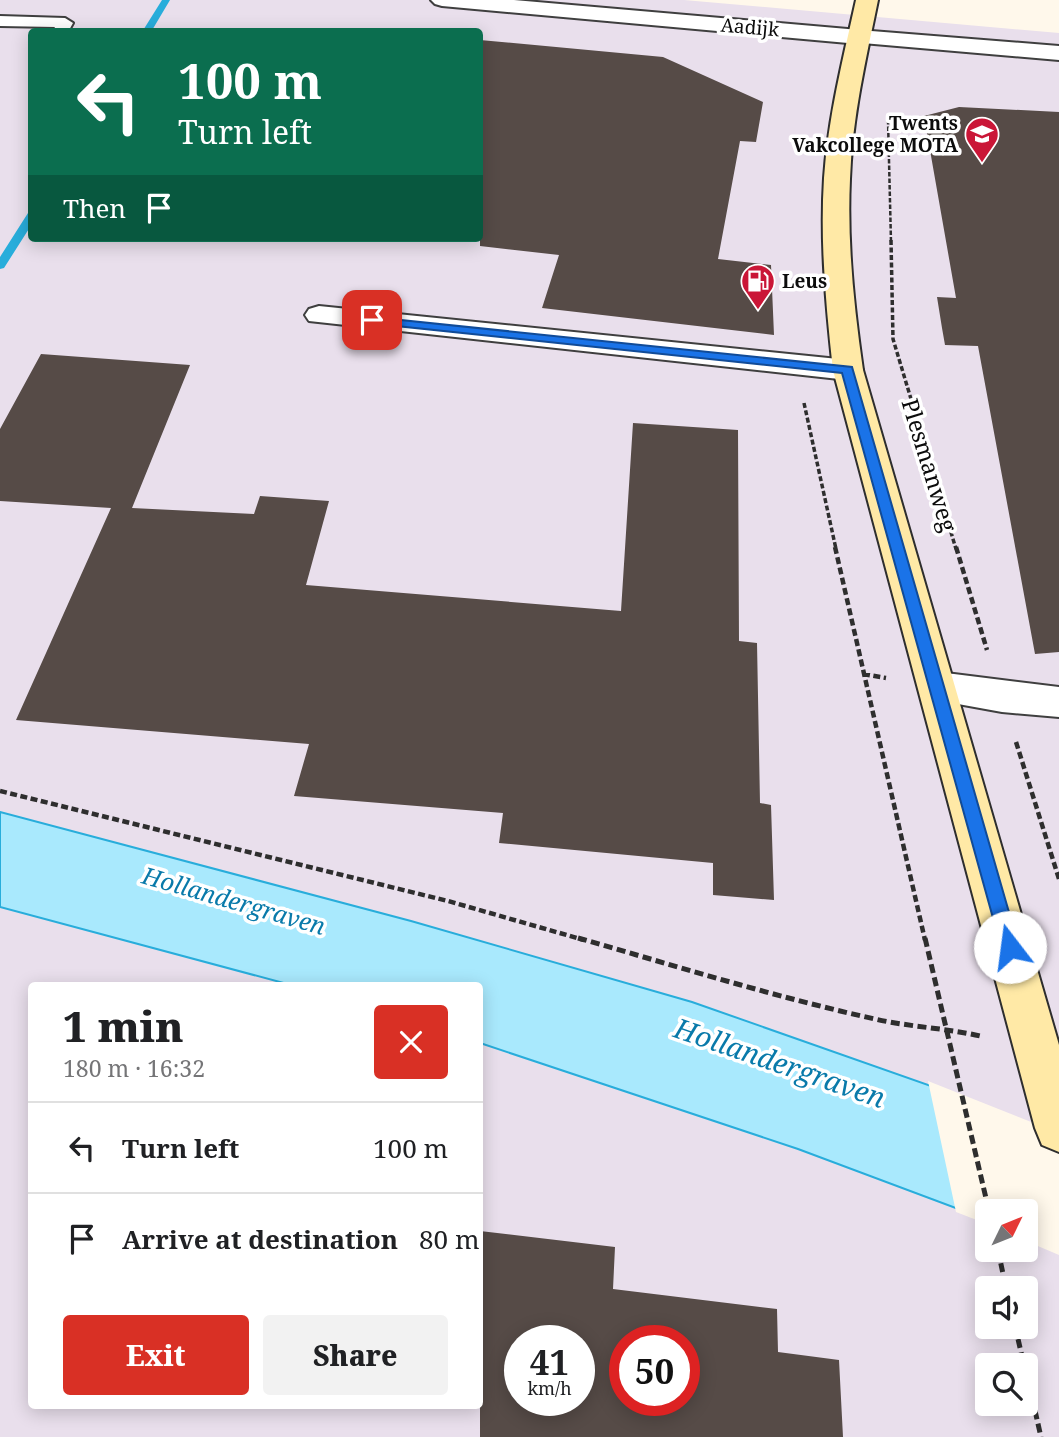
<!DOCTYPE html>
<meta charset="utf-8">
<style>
body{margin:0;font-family:"Noto Serif",serif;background:#f2f2f2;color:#202124;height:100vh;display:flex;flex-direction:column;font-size:26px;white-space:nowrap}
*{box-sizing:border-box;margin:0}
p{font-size:23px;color:#757577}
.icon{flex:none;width:38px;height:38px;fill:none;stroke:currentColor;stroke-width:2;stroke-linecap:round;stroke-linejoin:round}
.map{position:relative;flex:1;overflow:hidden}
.side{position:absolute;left:28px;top:982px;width:455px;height:427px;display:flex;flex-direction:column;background:#fff;border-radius:7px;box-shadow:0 4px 18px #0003}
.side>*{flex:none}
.banner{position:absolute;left:28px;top:28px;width:455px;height:214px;border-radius:7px;box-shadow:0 4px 18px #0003;background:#0b6e4f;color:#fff;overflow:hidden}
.needle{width:46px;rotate:47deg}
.tools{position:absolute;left:975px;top:1199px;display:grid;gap:14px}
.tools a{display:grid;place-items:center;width:63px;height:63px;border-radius:7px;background:#fff;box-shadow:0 4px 18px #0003;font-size:35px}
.speed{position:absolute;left:504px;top:1325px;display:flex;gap:14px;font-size:35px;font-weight:700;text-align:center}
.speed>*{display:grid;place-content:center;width:91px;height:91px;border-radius:50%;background:#fff;box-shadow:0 4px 18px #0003;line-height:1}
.speed small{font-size:18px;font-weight:400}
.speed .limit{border:10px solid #d22;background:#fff;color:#111}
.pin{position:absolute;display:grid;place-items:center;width:60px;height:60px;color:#fff;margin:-30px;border-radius:14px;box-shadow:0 4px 10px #0006}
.me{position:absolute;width:77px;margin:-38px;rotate:345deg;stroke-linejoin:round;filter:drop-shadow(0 0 5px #0008)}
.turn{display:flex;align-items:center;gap:24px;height:147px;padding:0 35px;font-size:32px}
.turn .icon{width:91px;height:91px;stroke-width:2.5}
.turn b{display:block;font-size:49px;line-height:60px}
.then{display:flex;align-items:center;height:66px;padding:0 35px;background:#0003;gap:14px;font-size:26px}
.round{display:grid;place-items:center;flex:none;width:74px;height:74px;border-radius:7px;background:#f2f2f2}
.summary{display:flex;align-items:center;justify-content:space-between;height:119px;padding:0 35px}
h1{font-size:42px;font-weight:800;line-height:52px}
.button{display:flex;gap:14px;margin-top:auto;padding:14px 35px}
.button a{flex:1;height:80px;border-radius:7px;background:#d93025;color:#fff;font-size:28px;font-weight:800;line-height:80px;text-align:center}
.button a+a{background:#f2f2f2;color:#202124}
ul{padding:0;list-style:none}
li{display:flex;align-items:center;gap:21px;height:91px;padding:0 35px;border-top:2px solid #e0e0e0}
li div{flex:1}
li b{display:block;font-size:26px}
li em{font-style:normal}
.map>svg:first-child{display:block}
.industrial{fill:#e9dfec;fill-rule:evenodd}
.water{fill:#a9e9fd;stroke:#28addb;stroke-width:2}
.pier{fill:#fff8eb}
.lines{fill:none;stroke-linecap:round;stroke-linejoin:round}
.stream{fill:#28addb;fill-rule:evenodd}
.building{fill:#564b47;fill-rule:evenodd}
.service-casing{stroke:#3f3f3f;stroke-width:4}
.minor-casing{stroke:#3f3f3f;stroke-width:4}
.tertiary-casing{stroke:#3f3f3f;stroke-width:4}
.secondary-casing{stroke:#2e2e2e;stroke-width:4}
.path-far3{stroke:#2e2e2e;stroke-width:2.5;stroke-dasharray:4.5 2;stroke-linecap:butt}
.path-far2{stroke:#2e2e2e;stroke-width:3.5;stroke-dasharray:5 2.5;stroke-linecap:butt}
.path-far1{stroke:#2e2e2e;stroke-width:4.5;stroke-dasharray:7 3.5;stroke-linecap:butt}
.path{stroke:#2e2e2e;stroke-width:5;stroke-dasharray:9 4.5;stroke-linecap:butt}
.service{fill:#fff;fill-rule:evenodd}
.minor{fill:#fff;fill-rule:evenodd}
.tertiary{fill:#fff;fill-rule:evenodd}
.secondary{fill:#ffe9a6;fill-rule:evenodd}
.route{fill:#1a73e8;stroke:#114b97;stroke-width:2}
.labels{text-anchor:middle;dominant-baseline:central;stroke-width:7;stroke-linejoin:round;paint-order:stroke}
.far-street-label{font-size:19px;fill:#0c0c0c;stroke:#fff}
.far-poi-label{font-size:19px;font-weight:bold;fill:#0c0c0c;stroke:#fff;text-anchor:end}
.street-label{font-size:23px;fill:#0c0c0c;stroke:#fff}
.water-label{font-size:24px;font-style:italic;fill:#097aaa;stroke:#fff}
.near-water-label{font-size:28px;font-style:italic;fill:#097aaa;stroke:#fff}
</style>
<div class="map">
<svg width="1059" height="1437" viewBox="0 0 1059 1437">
<rect width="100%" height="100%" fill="#fff8eb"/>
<path class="industrial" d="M 0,0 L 684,0 L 1059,33 L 1059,1437 L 0,1437 ZM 32,32 L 480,32 L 480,238 L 32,238 ZM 32,985 L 480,985 L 480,1405 L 32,1405 ZM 987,1211 L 1026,1211 L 1026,1250 L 987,1250 ZM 987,1288 L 1026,1288 L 1026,1326 L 987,1326 ZM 520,1340 L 579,1340 L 579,1400 L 520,1400 ZM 625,1340 L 684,1340 L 684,1400 L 625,1400 ZM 987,1365 L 1026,1365 L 1026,1404 L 987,1404 Z"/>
<path class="water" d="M 0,812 L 411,921 L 692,1002 L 934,1087 L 1026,1211 L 961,1210 L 798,1149 L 480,1043 L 480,985 L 291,985 L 0,907 Z"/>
<path class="pier" d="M 928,1081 L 1059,1133 L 1059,1255 L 1026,1241 L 1026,1211 L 987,1211 L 987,1224 L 956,1212 Z"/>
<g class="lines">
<path class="stream" d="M 162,0 L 170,0 L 151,32 L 142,32 Z
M 32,212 L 32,224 L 4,268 L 0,269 L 0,257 L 28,213 Z"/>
</g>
<path class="building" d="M 480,40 L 663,57 L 763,102 L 756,142 L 740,141 L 718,259 L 771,265 L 774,335 L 542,308 L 559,255 L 480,246 Z
M 959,107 L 1059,112 L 1059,652 L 1035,654 L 978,346 L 945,345 L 942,328 L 937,297 L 956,298 L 924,116 Z
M 41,354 L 190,365 L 132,508 L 254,514 L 260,496 L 329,501 L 306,585 L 621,611 L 633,423 L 738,430 L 739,641 L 757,643 L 760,803 L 771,805 L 774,900 L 713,895 L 713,863 L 499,843 L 503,813 L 294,796 L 309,744 L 16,720 L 111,508 L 0,501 L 0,429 Z
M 480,1231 L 615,1247 L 613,1289 L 777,1309 L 778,1352 L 839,1360 L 843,1437 L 480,1437 ZM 520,1340 L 579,1340 L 579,1400 L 520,1400 ZM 625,1340 L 684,1340 L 684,1400 L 625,1400 Z"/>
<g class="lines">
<g class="service-casing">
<path id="service" d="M 0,16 L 65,18 L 73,23 L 68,32 L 52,32 L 55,27 L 0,26 Z"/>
</g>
<g class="minor-casing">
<path id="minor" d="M 859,30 L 1059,46 L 1059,60 L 851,42 L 848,37 L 851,32 Z
M 319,306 L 848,360 L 859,363 L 863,370 L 859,377 L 848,380 L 309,321 L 305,315 L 309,309 Z
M 938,672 L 1059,687 L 1059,717 L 1002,712 L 925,698 L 919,687 L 925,676 Z"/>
</g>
<g class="tertiary-casing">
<path id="tertiary" d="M 431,0 L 514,0 L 859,30 L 867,32 L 870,37 L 867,42 L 859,44 L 442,6 L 435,4 Z"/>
</g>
<g class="secondary-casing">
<path id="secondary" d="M 856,0 L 878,0 C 866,59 852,118 850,179 C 847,243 854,307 863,370 L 1059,1045 L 1059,1152 L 1042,1145 L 1035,1128 L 833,370 C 826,306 820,242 824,178 C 828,118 843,59 856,0 Z"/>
</g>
<path class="path-far3" d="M 888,120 L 891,242"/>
<path class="path-far2" d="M 891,240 L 893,339 L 956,549
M 804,403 L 836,549"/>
<path class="path-far1" d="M 835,547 L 925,940
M 956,547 L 987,650
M 863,674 L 886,678
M 1016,742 L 1059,879
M 0,791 L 448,901 L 584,940"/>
<path class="path" d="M 578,938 C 676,966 775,997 875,1019 C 910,1027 945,1028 980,1036
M 925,938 L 989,1211
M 998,1250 L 1006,1288
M 1015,1326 L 1024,1365
M 1026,1371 L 1041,1437"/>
<use href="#service" class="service"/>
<use href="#minor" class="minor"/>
<use href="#tertiary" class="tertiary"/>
<use href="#secondary" class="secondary"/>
</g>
<path class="route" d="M 372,317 L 852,367 L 1019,947 L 1016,953 L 1010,955 L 1003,953 L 1001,947 L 842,373 L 368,323 L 368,318 Z"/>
<defs>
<g id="school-pin" transform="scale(1.75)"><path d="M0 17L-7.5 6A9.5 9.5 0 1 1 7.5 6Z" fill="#ca1637" stroke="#fff"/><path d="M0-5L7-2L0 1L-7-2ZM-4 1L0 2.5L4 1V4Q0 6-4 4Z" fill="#fff"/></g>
<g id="fuel-pin" transform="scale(1.75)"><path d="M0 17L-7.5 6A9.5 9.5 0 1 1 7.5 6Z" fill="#ca1637" stroke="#fff"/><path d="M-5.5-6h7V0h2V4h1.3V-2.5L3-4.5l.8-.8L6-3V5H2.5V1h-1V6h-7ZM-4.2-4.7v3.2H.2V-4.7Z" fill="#fff"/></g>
</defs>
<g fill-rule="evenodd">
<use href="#school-pin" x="982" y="134"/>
<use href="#fuel-pin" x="758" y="281"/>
</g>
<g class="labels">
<g class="far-street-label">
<text transform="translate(750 27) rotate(5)">Aadijk</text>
</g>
<g class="far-poi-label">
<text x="958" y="123">Twents<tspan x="958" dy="22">Vakcollege MOTA</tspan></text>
<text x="782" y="281" text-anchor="start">Leus</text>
</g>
<g class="street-label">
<text transform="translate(930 465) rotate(73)">Plesmanweg</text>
</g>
<g class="water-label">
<text transform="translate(234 900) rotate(16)">Hollandergraven</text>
</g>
<g class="near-water-label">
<text transform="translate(780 1062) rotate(19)">Hollandergraven</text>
</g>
</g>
</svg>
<div class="tools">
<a><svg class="needle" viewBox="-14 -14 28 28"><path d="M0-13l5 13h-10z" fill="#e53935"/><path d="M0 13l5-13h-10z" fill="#757577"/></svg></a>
<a><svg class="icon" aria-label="sound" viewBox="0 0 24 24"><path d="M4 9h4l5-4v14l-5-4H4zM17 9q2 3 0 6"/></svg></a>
<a><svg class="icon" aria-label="search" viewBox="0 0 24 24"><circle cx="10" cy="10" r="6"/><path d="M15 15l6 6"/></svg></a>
</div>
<div class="speed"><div>41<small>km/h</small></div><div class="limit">50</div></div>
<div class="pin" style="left:372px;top:320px;background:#d93025"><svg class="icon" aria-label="arrive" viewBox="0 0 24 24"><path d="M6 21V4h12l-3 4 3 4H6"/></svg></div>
<svg class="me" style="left:1010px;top:947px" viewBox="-20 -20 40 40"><circle r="19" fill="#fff"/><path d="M0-13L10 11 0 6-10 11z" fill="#1a73e8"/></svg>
<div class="banner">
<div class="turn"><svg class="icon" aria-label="left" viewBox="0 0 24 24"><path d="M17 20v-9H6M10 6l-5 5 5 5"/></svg><div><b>100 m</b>Turn left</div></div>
<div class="then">Then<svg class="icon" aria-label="arrive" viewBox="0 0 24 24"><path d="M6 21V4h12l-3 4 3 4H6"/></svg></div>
</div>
<section class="side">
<div class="summary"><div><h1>1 min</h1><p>180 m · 16:32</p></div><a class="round" style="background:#d93025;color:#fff"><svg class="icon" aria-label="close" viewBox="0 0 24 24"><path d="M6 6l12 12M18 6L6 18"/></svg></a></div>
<ul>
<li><svg class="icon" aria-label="left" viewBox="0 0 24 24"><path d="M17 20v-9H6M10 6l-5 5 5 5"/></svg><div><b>Turn left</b></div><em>100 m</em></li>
<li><svg class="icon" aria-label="arrive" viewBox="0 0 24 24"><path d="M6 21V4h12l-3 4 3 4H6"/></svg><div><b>Arrive at destination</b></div><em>80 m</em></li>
</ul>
<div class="button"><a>Exit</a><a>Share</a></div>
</section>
</div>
